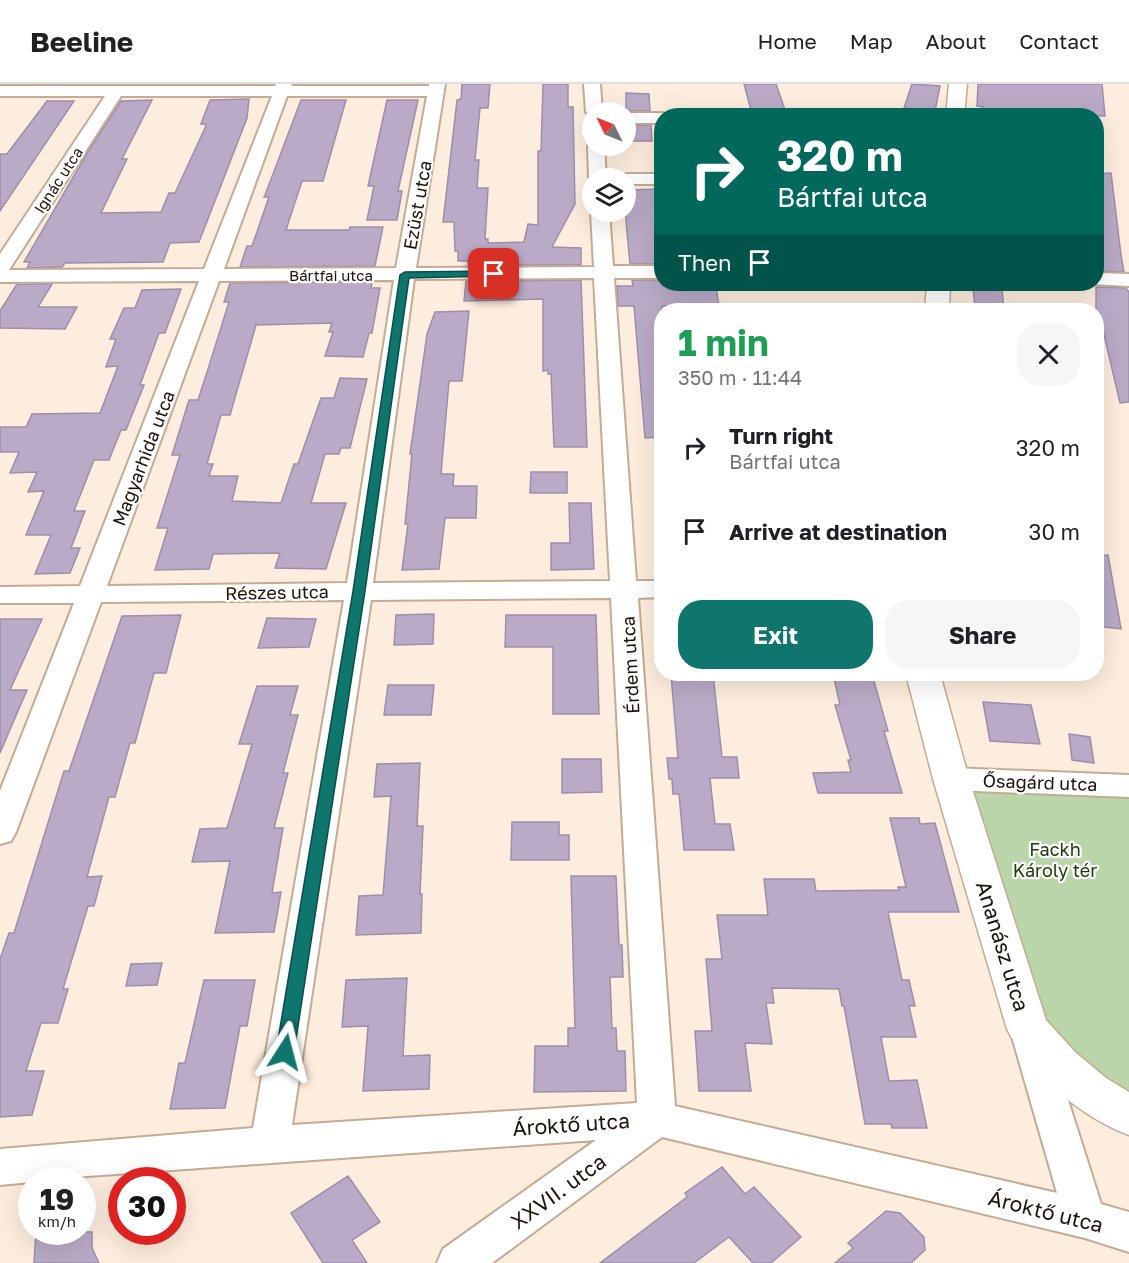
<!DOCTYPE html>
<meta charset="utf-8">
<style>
body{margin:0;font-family:"Golos Text",sans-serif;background:#f6f6f6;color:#202124;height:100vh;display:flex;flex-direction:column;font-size:22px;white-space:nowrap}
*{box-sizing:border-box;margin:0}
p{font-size:20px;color:#757577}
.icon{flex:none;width:33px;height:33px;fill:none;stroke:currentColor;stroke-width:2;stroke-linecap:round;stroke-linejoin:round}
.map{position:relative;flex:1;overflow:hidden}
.side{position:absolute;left:654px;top:219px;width:450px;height:378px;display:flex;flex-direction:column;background:#fff;border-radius:24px;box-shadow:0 6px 24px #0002}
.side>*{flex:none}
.guide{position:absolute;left:654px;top:24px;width:450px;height:183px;border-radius:24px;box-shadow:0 6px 24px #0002;background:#00695c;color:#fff;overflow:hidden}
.needle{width:39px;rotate:313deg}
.controls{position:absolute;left:582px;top:18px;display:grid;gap:12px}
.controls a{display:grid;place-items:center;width:54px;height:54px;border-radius:50%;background:#fff;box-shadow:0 6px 24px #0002;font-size:30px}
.speed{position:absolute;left:18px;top:1083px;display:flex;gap:12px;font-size:30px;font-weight:700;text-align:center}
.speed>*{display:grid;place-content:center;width:78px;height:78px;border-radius:50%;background:#fff;box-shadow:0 6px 24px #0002;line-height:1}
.speed small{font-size:15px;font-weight:400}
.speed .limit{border:9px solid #d22;background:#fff;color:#111}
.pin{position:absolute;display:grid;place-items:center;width:51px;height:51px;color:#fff;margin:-26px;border-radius:12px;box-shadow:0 3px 9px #0006}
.me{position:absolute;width:66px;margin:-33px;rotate:9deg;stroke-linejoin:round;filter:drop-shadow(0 0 4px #0008)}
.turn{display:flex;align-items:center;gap:21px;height:126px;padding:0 24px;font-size:27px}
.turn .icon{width:78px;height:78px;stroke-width:2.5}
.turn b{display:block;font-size:42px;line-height:51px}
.then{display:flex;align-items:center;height:57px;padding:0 24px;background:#0003;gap:12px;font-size:22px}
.round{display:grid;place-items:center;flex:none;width:63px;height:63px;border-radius:24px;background:#f6f6f6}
.summary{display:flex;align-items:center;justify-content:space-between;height:102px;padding:0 24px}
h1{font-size:36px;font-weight:700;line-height:45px;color:#1e9e55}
.action{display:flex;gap:12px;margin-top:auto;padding:12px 24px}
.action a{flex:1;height:69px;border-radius:24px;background:#0f766e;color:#fff;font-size:24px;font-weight:700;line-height:69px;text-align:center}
.action a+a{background:#f6f6f6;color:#202124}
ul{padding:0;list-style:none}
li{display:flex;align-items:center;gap:18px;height:84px;padding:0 24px}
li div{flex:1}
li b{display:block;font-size:22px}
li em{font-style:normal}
header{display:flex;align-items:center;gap:36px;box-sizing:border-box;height:84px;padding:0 30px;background:#fff;border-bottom:2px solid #e0e0e0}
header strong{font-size:28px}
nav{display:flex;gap:33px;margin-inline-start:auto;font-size:21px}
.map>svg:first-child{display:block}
.green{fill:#bad5aa}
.building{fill:#baaac7;stroke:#9e8eaa;stroke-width:1.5}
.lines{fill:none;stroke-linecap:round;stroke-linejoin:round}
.minor-casing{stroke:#c4ab93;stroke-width:4}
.tertiary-casing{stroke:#c4ab93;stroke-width:3}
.minor{fill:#fff;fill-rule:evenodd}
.tertiary{fill:#fff;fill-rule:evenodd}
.route{fill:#0f766e;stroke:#0a4d48;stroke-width:1.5}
.labels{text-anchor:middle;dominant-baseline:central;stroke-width:4.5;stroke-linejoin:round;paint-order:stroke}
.far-street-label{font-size:15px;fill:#1c130a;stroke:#fdfdfd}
.street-label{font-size:18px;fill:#1c130a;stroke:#fdfdfd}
.park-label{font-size:18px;fill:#213b0b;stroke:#fdfdfd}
.near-street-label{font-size:21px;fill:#1c130a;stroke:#fdfdfd}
</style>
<header>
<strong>Beeline</strong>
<nav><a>Home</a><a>Map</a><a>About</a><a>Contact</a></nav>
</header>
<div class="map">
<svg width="1129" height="1179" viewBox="0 0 1129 1179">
<rect width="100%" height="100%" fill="#fdedde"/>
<path class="green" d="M 951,695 L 1129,702 L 1129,1031 L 1060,981 Z"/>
<path class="building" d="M 462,0 L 490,0 L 488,24 L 480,24 L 475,76 L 479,76 L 477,104 L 488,104 L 485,155 L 488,155 L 488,159 L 524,158 L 528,140 L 538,141 L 538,67 L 541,67 L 543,0 L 568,0 L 568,23 L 573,23 L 575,120 L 552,163 L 581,164 L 581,181 L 468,181 L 468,177 L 458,177 L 458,167 L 455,167 L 454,138 L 443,138 L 457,16 L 461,15 Z
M 744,0 L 776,0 L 785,26 L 751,26 Z
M 912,0 L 940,2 L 935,27 L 904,24 Z
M 978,0 L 1102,0 L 1105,32 L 983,32 L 983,23 L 977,22 Z
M 626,9 L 649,10 L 650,27 L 626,27 Z
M 249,15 L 247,34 L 199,158 L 170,159 L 163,178 L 65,179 L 62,183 L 27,184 L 30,178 L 24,178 L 86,71 L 121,17 L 152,16 L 122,75 L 127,75 L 101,129 L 161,128 L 169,109 L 175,109 L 205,44 L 206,40 L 201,40 L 210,16 Z
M 301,16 L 346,16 L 323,97 L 302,97 L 286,146 L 349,146 L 350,143 L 383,143 L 375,182 L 240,183 L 247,162 L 252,162 L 269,113 L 264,113 L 265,111 Z
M 387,16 L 418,16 L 398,107 L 402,107 L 397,136 L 367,136 L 374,102 L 368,102 Z
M 47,17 L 74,17 L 0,127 L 0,70 L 7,70 Z
M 626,41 L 651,41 L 652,57 L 626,57 Z
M 1111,89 L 1121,171 L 1124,188 L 1096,187 L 1096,90 Z
M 662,105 L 662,180 L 630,180 L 626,137 L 626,106 Z
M 581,196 L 587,363 L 554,363 L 551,290 L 548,290 L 548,286 L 543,287 L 543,215 L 464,217 L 466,197 Z
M 632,196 L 662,196 L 662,202 L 716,202 L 719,223 L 662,222 L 662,353 L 645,354 L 634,222 L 618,222 L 617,202 L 633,202 Z
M 372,198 L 371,204 L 380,204 L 372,249 L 369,249 L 363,273 L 325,272 L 333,248 L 329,248 L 332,239 L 256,241 L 230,331 L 221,331 L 207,380 L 213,380 L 209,392 L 238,392 L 232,417 L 281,419 L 294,380 L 298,380 L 321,314 L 334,314 L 340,294 L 367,295 L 350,364 L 341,364 L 339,370 L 325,370 L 311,419 L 346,419 L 326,485 L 275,484 L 280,469 L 213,470 L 209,485 L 155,486 L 168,444 L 157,444 L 180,371 L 172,371 L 189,316 L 198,316 L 208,285 L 229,218 L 224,218 L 230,199 Z
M 17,200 L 52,200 L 38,223 L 77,223 L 65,245 L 0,244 L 0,227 Z
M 973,202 L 1002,205 L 1004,226 L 975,226 Z
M 1096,203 L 1126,204 L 1129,208 L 1129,318 L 1120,319 L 1099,229 L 1096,229 Z
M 181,205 L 165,249 L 159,249 L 140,301 L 144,301 L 126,346 L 121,346 L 109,376 L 94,376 L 74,427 L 85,427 L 71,464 L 80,464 L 70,489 L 35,490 L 51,451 L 26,451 L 44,407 L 28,408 L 37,388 L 10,389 L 19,368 L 0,368 L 0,343 L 26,343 L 32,330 L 100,329 L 118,282 L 106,283 L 116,255 L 110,255 L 124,224 L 135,224 L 142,206 Z
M 469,227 L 462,297 L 449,297 L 441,390 L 454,390 L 453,402 L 477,402 L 476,434 L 445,434 L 439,485 L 402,486 L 408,440 L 405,440 L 412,370 L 410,370 L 427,250 L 435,228 Z
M 531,388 L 567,388 L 567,409 L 530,409 Z
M 569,419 L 591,419 L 594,485 L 551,486 L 551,459 L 570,459 Z
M 1108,471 L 1121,545 L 1096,542 L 1096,472 Z
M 434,530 L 433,560 L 394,561 L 396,531 Z
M 181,531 L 166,589 L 154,589 L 135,659 L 130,659 L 115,713 L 109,713 L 87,793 L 102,792 L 94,822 L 88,822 L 63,905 L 68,905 L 58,939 L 41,939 L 26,987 L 44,987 L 32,1031 L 0,1033 L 0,875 L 9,849 L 14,849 L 64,687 L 69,687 L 122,532 Z
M 506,531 L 596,531 L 599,630 L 553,630 L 553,563 L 505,563 Z
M 267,534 L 316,535 L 309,563 L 258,564 Z
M 0,535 L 42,535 L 10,606 L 27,606 L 0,669 Z
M 671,590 L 713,590 L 722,673 L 737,673 L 739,694 L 710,694 L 715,740 L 730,740 L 734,766 L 684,766 L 679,710 L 673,710 L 672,695 L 669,695 L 667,674 L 678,674 Z
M 833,590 L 872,590 L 888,647 L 884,647 L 902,709 L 818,709 L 813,689 L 851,688 L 848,676 L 851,676 L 835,621 L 840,621 Z
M 388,601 L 434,601 L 431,631 L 384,631 Z
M 257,602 L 298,602 L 290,631 L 298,631 L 283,689 L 288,689 L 274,744 L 283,744 L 272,809 L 281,808 L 274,848 L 215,849 L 230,777 L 192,778 L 200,745 L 227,744 L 252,660 L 239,660 Z
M 983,618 L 1031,621 L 1040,660 L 990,657 Z
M 1069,650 L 1090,653 L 1094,679 L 1072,676 Z
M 562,675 L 601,675 L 602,708 L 562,709 Z
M 420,679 L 417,742 L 423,742 L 420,810 L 422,810 L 421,849 L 356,851 L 359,812 L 383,811 L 391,712 L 374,713 L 377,680 Z
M 890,734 L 919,734 L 920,740 L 935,739 L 959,828 L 888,828 L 902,896 L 909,896 L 915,922 L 909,922 L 916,953 L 881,953 L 889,997 L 917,996 L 927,1044 L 892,1044 L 891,1040 L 865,1040 L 844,922 L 842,922 L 839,905 L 772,904 L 774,919 L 766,919 L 772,960 L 745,959 L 751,1007 L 699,1007 L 695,947 L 712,947 L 706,875 L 722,875 L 717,831 L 768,831 L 764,795 L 814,795 L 816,807 L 899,806 L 898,803 L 906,803 Z
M 512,738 L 559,738 L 559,751 L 569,751 L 569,776 L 511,776 Z
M 571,792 L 616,792 L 619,861 L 622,861 L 623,893 L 610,893 L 612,944 L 616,944 L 617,967 L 625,967 L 626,1007 L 534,1008 L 535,962 L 568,962 L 568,944 L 575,944 Z
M 162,879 L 157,901 L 126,902 L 131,880 Z
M 407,894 L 403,972 L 430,971 L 429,1005 L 363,1007 L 368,942 L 342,943 L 346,896 Z
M 204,896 L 255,896 L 247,942 L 240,942 L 225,1024 L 170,1025 L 179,979 L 185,979 Z
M 722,1083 L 745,1110 L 754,1103 L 801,1153 L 771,1179 L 753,1179 L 729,1153 L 694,1179 L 600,1179 L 687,1113 L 685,1109 Z
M 348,1092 L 380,1138 L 352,1156 L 367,1179 L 323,1179 L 291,1129 Z
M 886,1127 L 900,1129 L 924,1153 L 925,1166 L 911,1179 L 835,1179 L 853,1164 L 848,1159 Z
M 36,1148 L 92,1148 L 92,1164 L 99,1179 L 34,1179 Z"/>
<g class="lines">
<g class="minor-casing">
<path id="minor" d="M 276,0 L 292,0 L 291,2 L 429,2 L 429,0 L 445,0 L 416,184 L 594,183 L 591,128 L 592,126 L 592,128 L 609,128 L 613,182 L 662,182 L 662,194 L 614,194 L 636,497 L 662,497 L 662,513 L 638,514 L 675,1022 L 1057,1109 L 1013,956 L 1018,945 L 1031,940 L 1044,945 L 1049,956 L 1101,1120 L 1129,1128 L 1129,1168 L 1085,1154 L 662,1053 L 492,1179 L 437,1179 L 443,1165 L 596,1056 L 32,1096 L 32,1098 L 0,1101 L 0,1065 L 253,1044 L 344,516 L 101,518 L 16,748 L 11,757 L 0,760 L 0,707 L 74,519 L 0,519 L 0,503 L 80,502 L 199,197 L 0,198 L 0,170 L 105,12 L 0,12 L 0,2 L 275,2 ZM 121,12 L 272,12 L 204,185 L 9,186 ZM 287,12 L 427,12 L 396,184 L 224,185 ZM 594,194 L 610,497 L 373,499 L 414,195 ZM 394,196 L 347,499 L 107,502 L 219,197 ZM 611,514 L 637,1019 L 292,1041 L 371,516 Z
M 584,0 L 600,0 L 602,28 L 592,28 L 592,32 L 586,28 Z
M 626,29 L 662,29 L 668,32 L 662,32 L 662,39 L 626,39 Z
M 590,58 L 592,58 L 592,62 L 604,62 L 606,94 L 592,94 L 592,98 L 589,94 L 588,62 Z
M 626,90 L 662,90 L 662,100 L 626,100 L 626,94 L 618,94 Z
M 1096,189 L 1129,190 L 1129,202 L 1090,200 L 1096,200 Z
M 951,684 L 1129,691 L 1129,713 L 951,706 L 940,703 L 936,695 L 940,687 Z"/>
</g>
<g class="tertiary-casing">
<path id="tertiary" d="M 949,0 L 967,0 L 964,32 L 946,32 Z
M 927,200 L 950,200 L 949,226 L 925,226 Z
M 906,590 L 940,590 L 969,695 L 1046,936 L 1075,968 L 1106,994 L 1129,1008 L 1129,1051 C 1083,1034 1028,989 1007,945 L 933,695 Z"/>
</g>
<use href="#minor" class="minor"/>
<use href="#tertiary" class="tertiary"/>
</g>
<path class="route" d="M 494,187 L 498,190 L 497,192 L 409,194 L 365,507 L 294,968 L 291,973 L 285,975 L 279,973 L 276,968 L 353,507 L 400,191 L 405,188 Z"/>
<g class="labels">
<g class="far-street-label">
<text transform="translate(58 96) rotate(-57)">Ignác utca</text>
<text x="331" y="191">Bártfai utca</text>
</g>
<g class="street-label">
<text transform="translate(417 121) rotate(-80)">Ezüst utca</text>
<text transform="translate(143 374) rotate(-69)">Magyarhida utca</text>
<text transform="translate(277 508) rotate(-1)">Részes utca</text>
<text transform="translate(630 581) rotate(-93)">Érdem utca</text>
<text transform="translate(1040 698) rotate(2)">Ősagárd utca</text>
</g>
<g class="park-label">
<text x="1055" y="765">Fackh<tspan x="1055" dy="21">Károly tér</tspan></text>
</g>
<g class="near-street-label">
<text transform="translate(1003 862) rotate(73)">Ananász utca</text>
<text transform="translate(571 1040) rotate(-4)">Ároktő utca</text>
<text transform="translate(558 1107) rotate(-36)">XXVII. utca</text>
<text transform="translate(1046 1127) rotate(14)">Ároktő utca</text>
</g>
</g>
</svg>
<div class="controls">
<a><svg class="needle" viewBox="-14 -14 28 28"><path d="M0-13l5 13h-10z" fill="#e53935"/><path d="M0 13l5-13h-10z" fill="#757577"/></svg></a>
<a><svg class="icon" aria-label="layers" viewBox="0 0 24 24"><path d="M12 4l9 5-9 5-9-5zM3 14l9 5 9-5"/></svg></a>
</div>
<div class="speed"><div>19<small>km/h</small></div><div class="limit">30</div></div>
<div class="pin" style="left:494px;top:190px;background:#d93025"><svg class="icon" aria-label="arrive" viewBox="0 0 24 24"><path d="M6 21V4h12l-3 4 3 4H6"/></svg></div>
<svg class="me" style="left:285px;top:968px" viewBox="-20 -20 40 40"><path d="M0-17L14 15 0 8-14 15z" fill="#0f766e" stroke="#fff" stroke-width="4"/></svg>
<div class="guide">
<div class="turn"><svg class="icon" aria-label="right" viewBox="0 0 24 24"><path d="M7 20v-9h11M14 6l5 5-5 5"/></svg><div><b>320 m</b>Bártfai utca</div></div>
<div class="then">Then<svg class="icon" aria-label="arrive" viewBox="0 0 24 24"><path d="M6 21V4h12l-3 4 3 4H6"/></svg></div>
</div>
<section class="side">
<div class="summary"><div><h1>1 min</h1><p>350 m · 11:44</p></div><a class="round"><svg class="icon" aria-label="close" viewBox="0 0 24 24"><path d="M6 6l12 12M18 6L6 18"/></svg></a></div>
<ul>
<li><svg class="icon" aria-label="right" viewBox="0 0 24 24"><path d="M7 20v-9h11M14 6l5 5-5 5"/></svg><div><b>Turn right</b><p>Bártfai utca</p></div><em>320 m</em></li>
<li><svg class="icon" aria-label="arrive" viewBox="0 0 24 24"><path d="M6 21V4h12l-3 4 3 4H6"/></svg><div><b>Arrive at destination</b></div><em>30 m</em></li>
</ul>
<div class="action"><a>Exit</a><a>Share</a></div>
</section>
</div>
